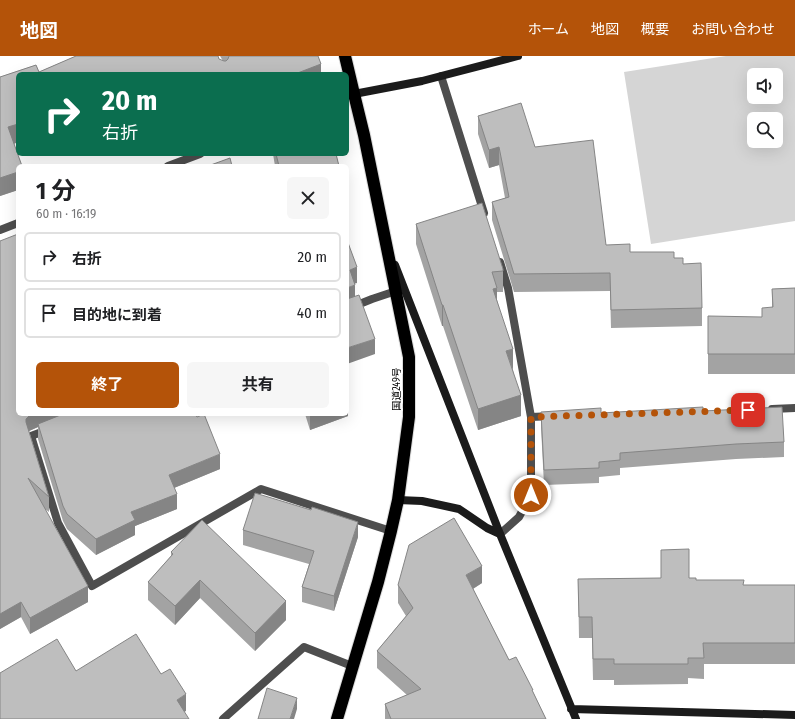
<!DOCTYPE html>
<html lang="ja">
<meta charset="utf-8">
<style>
body{margin:0;font-family:"Fira Sans Condensed","Noto Sans JP",sans-serif;background:#f6f6f6;color:#202124;height:100vh;display:flex;flex-direction:column;font-size:15px;white-space:nowrap}
*{box-sizing:border-box;margin:0}
p{font-size:13px;color:#757577}
.icon{flex:none;width:22px;height:22px;fill:none;stroke:currentColor;stroke-width:2;stroke-linecap:round;stroke-linejoin:round}
.map{position:relative;flex:1;overflow:hidden}
.drawer{position:absolute;left:16px;top:108px;width:333px;height:252px;display:flex;flex-direction:column;background:#fff;border-radius:6px;box-shadow:0 4px 16px #0002}
.drawer>*{flex:none}
.hud{position:absolute;left:16px;top:16px;width:333px;height:84px;border-radius:6px;box-shadow:0 4px 16px #0002;background:#0b6e4f;color:#fff;overflow:hidden}
.controls{position:absolute;left:747px;top:12px;display:grid;gap:8px}
.controls a{display:grid;place-items:center;width:36px;height:36px;border-radius:6px;background:#fff;box-shadow:0 4px 16px #0002;font-size:20px}
.pin{position:absolute;display:grid;place-items:center;width:34px;height:34px;color:#fff;margin:-17px;border-radius:8px;box-shadow:0 2px 6px #0006}
.me{position:absolute;width:44px;margin:-22px;rotate:0deg;stroke-linejoin:round;filter:drop-shadow(0 0 3px #0008)}
.turn{display:flex;align-items:center;gap:14px;height:84px;padding:0 20px;font-size:18px}
.turn .icon{width:52px;height:52px;stroke-width:2.5}
.turn b{display:block;font-size:28px;line-height:34px}
.round{display:grid;place-items:center;flex:none;width:42px;height:42px;border-radius:6px;background:#f6f6f6}
.summary{display:flex;align-items:center;justify-content:space-between;height:68px;padding:0 20px}
h1{font-size:24px;font-weight:700;line-height:30px}
.button{display:flex;gap:8px;margin-top:auto;padding:8px 20px}
.button a{flex:1;height:46px;border-radius:6px;background:#b45309;color:#fff;font-size:16px;font-weight:700;line-height:46px;text-align:center}
.button a+a{background:#f6f6f6;color:#202124}
ul{padding:0;list-style:none}
li{display:flex;align-items:center;gap:12px;height:50px;margin:0 8px 6px;padding:0 12px;border:2px solid #e0e0e0;border-radius:6px}
li div{flex:1}
li b{display:block;font-size:15px}
li em{font-style:normal}
header{display:flex;align-items:center;gap:24px;box-sizing:border-box;height:56px;padding:0 20px;background:#b45309;color:#fff}
header strong{font-size:19px}
nav{display:flex;gap:22px;margin-inline-start:auto;font-size:14px}
.map>svg:first-child{display:block}
.green{fill:#d5d5d5;fill-rule:evenodd}
.lines{fill:none;stroke-linecap:round;stroke-linejoin:round}
.highway-casing{stroke:#dbdbdb;stroke-width:14}
.street{stroke:#4e4e4e;stroke-width:8}
.secondary{stroke:#1b1b1b;stroke-width:8}
.highway{stroke:#000;stroke-width:12}
.wall{fill:#a3a3a3}
.shaded-wall{fill:#858585}
.building{fill:#bebebe;stroke:#858585}
.route{stroke:#b45309;stroke-width:7;stroke-dasharray:0 12.6}
.labels{text-anchor:middle;dominant-baseline:central;stroke-width:3.5;stroke-linejoin:round;paint-order:stroke}
.street-label{font-size:10px;fill:#000;stroke:#fff}
</style>
<header>
<strong>地図</strong>
<nav><a>ホーム</a><a>地図</a><a>概要</a><a>お問い合わせ</a></nav>
</header>
<div class="map">
<svg width="795" height="663" viewBox="0 0 795 663">
<rect width="100%" height="100%" fill="#fff"/>
<path class="green" d="M 726,0 L 795,0 L 795,165 L 651,188 L 624,16 ZM 754,19 L 776,19 L 776,41 L 754,41 ZM 754,63 L 776,63 L 776,85 L 754,85 Z"/>
<g class="lines">
<g class="highway-casing">
<path id="highway" d="M 337,663 L 378,526 L 391,475 L 398,444 L 409,361 L 409,301 L 364,79 L 354,38 L 345,0"/>
</g>
<path class="street" d="M 441,20 L 484,157
M 168,110 L 200,98
M 0,174 L 18,167
M 347,253 L 372,243 L 396,235
M 772,353 L 795,352
M 531,361 L 553,360
M 47,374 L 31,380 L 58,467 L 92,530 L 261,433 L 391,475
M 500,478 L 519,461 L 531,439 L 531,361 L 508,232 L 500,206
M 223,663 L 304,591 L 352,610"/>
<path class="secondary" d="M 354,38 L 422,25 L 518,0
M 395,209 L 500,478 L 576,663
M 398,444 L 422,445 L 459,453 L 487,472 L 500,478
M 571,653 L 795,659"/>
<use href="#highway" class="highway"/>
</g>
<path class="wall" d="M 76,0 L 218,0 L 219,3 L 223,5 L 220,0 L 318,0 L 321,8 L 321,18 L 18,18 L 18,86 L 14,88 L 22,110 L 18,110 L 18,134 L 0,140 L 0,21 L 36,9 L 39,16 Z
M 478,60 L 535,91 L 606,189 L 630,196 L 674,202 L 683,208 L 702,252 L 702,270 L 611,272 L 610,235 L 514,236 L 492,164 L 492,146 L 505,142 L 499,109 L 489,112 L 478,78 Z
M 273,98 L 336,98 L 339,110 L 275,110 Z
M 416,168 L 503,215 L 503,236 L 497,236 L 497,244 L 513,314 L 521,360 L 478,374 L 443,270 L 442,270 L 416,188 Z
M 0,185 L 18,358 L 220,413 L 174,432 L 177,453 L 135,470 L 135,479 L 96,499 L 67,473 L 63,465 L 38,383 L 38,371 L 29,375 L 49,441 L 49,456 L 45,453 L 88,546 L 30,578 L 21,561 L 0,573 Z
M 795,232 L 795,318 L 708,318 L 708,298 L 762,261 L 772,251 L 772,233 Z
M 703,355 L 784,386 L 784,401 L 736,403 L 620,412 L 620,419 L 599,421 L 599,427 L 544,429 L 541,371 L 541,356 L 601,357 Z
M 305,358 L 347,358 L 348,360 L 310,374 Z
M 243,474 L 358,481 L 334,555 L 302,546 L 302,531 L 309,508 L 243,489 Z
M 171,496 L 286,564 L 255,595 L 200,542 L 175,569 L 148,544 L 148,526 L 171,500 Z
M 689,522 L 696,524 L 744,529 L 795,529 L 795,608 L 704,608 L 704,623 L 688,622 L 688,628 L 614,629 L 614,624 L 593,624 L 592,582 L 579,582 L 578,523 Z
M 482,527 L 473,533 L 509,604 L 533,636 L 546,663 L 385,663 L 385,648 L 407,639 L 377,612 L 377,595 L 406,560 L 398,547 L 398,529 Z"/>
<path class="shaded-wall" d="M 321,8 L 321,18 L 295,18 Z
M 18,68 L 18,86 L 8,90 L 8,71 Z
M 499,91 L 499,109 L 489,112 L 489,94 Z
M 18,116 L 18,134 L 0,140 L 0,122 Z
M 357,211 L 357,227 L 350,229 L 350,214 Z
M 355,229 L 355,244 L 347,248 L 347,232 Z
M 497,232 L 497,253 L 493,233 Z
M 442,249 L 443,249 L 443,270 L 442,270 Z
M 375,283 L 375,298 L 347,308 L 347,292 Z
M 513,293 L 513,314 L 506,295 Z
M 521,339 L 521,360 L 478,374 L 478,353 Z
M 347,345 L 348,345 L 348,360 L 310,374 L 310,358 L 347,358 Z
M 33,358 L 72,358 L 38,368 L 38,371 L 29,375 L 26,379 L 26,363 L 29,360 Z
M 220,398 L 220,413 L 169,434 L 169,419 Z
M 177,438 L 177,453 L 135,470 L 135,479 L 96,499 L 96,483 L 131,456 Z
M 358,466 L 358,481 L 334,555 L 334,540 Z
M 482,510 L 482,527 L 466,537 L 466,519 Z
M 200,524 L 200,542 L 175,569 L 175,550 Z
M 88,530 L 88,546 L 30,578 L 30,562 Z
M 286,545 L 286,564 L 255,595 L 255,577 Z
M 21,546 L 21,561 L 0,573 L 0,558 Z
M 186,638 L 186,655 L 177,660 L 177,644 Z
M 297,642 L 297,653 L 294,663 L 290,663 Z"/>
<path class="building" d="M 76,0 L 218,0 L 219,3 L 224,5 L 226,5 L 228,3 L 229,0 L 318,0 L 321,8 L 295,18 L 18,18 L 18,68 L 8,71 L 22,110 L 18,110 L 18,116 L 0,122 L 0,21 L 36,9 L 39,16 Z
M 521,47 L 535,91 L 593,84 L 606,189 L 630,188 L 630,196 L 674,196 L 674,202 L 683,202 L 683,208 L 701,207 L 702,252 L 611,254 L 610,217 L 514,218 L 492,146 L 509,141 L 499,91 L 489,94 L 478,60 Z
M 276,98 L 336,98 L 339,110 L 279,110 Z
M 230,102 L 232,110 L 208,110 Z
M 482,147 L 503,213 L 503,215 L 492,216 L 497,232 L 493,233 L 513,293 L 506,295 L 521,339 L 478,353 L 443,249 L 442,249 L 416,168 Z
M 18,178 L 18,358 L 33,358 L 29,360 L 26,363 L 26,366 L 49,441 L 28,422 L 88,530 L 30,562 L 21,546 L 0,558 L 0,185 Z
M 347,184 L 357,211 L 350,214 L 355,229 L 347,232 Z
M 795,232 L 795,298 L 708,298 L 708,260 L 762,261 L 762,252 L 773,251 L 772,233 Z
M 359,239 L 375,283 L 347,292 L 347,243 Z
M 703,351 L 703,355 L 782,351 L 784,386 L 736,388 L 620,397 L 620,404 L 599,406 L 599,412 L 544,414 L 541,356 L 601,352 L 601,357 Z
M 63,358 L 195,358 L 197,361 L 204,358 L 220,398 L 169,419 L 177,438 L 131,456 L 135,464 L 96,483 L 67,458 L 63,450 L 38,368 Z
M 255,437 L 311,454 L 312,451 L 358,466 L 334,540 L 302,531 L 314,495 L 243,474 Z
M 454,462 L 482,510 L 466,519 L 509,604 L 516,601 L 533,634 L 532,634 L 546,663 L 391,663 L 385,648 L 421,633 L 377,595 L 413,552 L 398,529 L 409,489 Z
M 202,464 L 286,545 L 255,577 L 200,524 L 175,550 L 148,526 L 173,498 L 171,496 Z
M 689,493 L 689,522 L 696,522 L 696,524 L 744,524 L 743,529 L 795,529 L 795,587 L 703,587 L 704,602 L 688,602 L 688,608 L 614,608 L 614,603 L 593,603 L 592,561 L 579,561 L 578,523 L 661,522 L 661,494 Z
M 136,578 L 161,618 L 170,613 L 186,638 L 177,644 L 189,663 L 0,663 L 0,617 L 57,583 L 76,615 Z
M 267,632 L 297,642 L 290,663 L 258,663 Z"/>
<g class="lines">
<path class="route" d="M 531,439 L 531,361 L 748,354"/>
</g>
<g class="labels">
<g class="street-label">
<text transform="translate(397 333) rotate(-90)">国道249号</text>
</g>
</g>
</svg>
<div class="controls">
<a><svg class="icon" aria-label="sound" viewBox="0 0 24 24"><path d="M4 9h4l5-4v14l-5-4H4zM17 9q2 3 0 6"/></svg></a>
<a><svg class="icon" aria-label="search" viewBox="0 0 24 24"><circle cx="10" cy="10" r="6"/><path d="M15 15l6 6"/></svg></a>
</div>
<div class="pin" style="left:748px;top:354px;background:#d93025"><svg class="icon" aria-label="arrive" viewBox="0 0 24 24"><path d="M6 21V4h12l-3 4 3 4H6"/></svg></div>
<svg class="me" style="left:531px;top:439px" viewBox="-20 -20 40 40"><circle r="17" fill="#b45309" stroke="#fff" stroke-width="3"/><path d="M0-11L8 9 0 5-8 9z" fill="#fff"/></svg>
<div class="hud">
<div class="turn"><svg class="icon" aria-label="right" viewBox="0 0 24 24"><path d="M7 20v-9h11M14 6l5 5-5 5"/></svg><div><b>20 m</b>右折</div></div>
</div>
<section class="drawer">
<div class="summary"><div><h1>1 分</h1><p>60 m · 16:19</p></div><a class="round"><svg class="icon" aria-label="close" viewBox="0 0 24 24"><path d="M6 6l12 12M18 6L6 18"/></svg></a></div>
<ul>
<li><svg class="icon" aria-label="right" viewBox="0 0 24 24"><path d="M7 20v-9h11M14 6l5 5-5 5"/></svg><div><b>右折</b></div><em>20 m</em></li>
<li><svg class="icon" aria-label="arrive" viewBox="0 0 24 24"><path d="M6 21V4h12l-3 4 3 4H6"/></svg><div><b>目的地に到着</b></div><em>40 m</em></li>
</ul>
<div class="button"><a>終了</a><a>共有</a></div>
</section>
</div>
